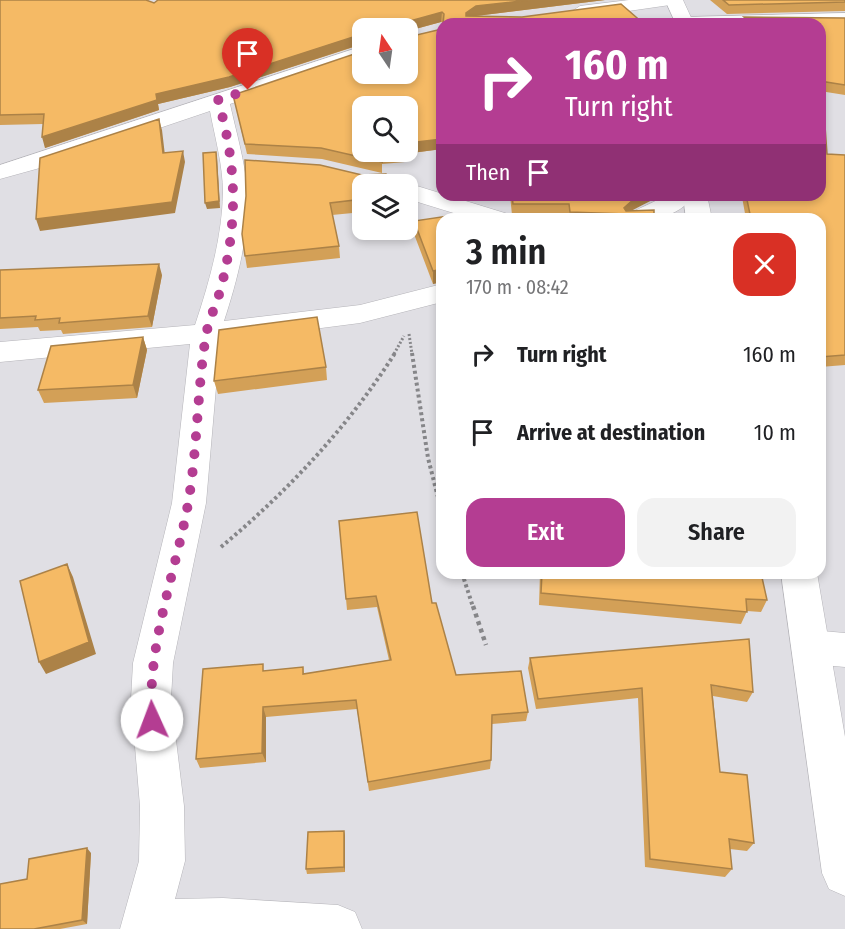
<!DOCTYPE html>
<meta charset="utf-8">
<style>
body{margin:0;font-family:"Fira Sans Condensed",sans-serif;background:#f2f2f2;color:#202124;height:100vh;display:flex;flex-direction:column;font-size:22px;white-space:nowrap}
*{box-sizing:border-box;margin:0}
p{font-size:20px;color:#757577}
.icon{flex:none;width:33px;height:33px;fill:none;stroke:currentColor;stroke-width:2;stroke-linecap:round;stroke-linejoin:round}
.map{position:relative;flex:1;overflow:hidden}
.side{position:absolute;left:436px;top:213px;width:390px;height:366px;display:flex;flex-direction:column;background:#fff;border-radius:18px;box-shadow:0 3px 9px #0003}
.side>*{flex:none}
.banner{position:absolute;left:436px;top:18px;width:390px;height:183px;border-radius:18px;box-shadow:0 3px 9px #0003;background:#b43d92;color:#fff;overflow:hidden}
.needle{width:39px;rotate:347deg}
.tools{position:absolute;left:352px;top:18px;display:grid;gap:12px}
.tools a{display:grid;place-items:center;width:66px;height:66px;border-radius:12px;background:#fff;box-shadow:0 3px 9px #0003;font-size:30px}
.pin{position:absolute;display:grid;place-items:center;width:51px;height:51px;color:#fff;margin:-62px -26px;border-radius:50% 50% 50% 0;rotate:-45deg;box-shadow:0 0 6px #0007}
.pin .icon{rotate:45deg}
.me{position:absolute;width:66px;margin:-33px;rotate:358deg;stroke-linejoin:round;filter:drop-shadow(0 0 4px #0008)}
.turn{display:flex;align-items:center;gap:21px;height:126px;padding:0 30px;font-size:27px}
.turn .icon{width:78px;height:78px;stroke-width:2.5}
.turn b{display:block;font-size:42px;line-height:51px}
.then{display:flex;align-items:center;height:57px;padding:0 30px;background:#0003;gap:12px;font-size:22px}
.round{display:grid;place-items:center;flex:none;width:63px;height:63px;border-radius:18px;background:#f2f2f2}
.headline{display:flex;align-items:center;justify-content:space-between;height:102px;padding:0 30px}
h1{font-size:36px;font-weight:600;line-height:45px}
.button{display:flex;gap:12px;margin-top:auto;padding:12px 30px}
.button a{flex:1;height:69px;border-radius:18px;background:#b43d92;color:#fff;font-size:24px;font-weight:600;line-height:69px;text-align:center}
.button a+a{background:#f2f2f2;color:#202124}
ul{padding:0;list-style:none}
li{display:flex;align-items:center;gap:18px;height:78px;padding:0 30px}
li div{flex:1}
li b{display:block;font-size:22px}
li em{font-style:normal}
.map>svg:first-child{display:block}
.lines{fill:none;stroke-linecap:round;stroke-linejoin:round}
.minor-casing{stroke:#b5b4b9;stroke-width:1}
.tertiary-casing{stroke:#b5b4b9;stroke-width:1}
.path-far2{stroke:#868689;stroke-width:3;stroke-dasharray:2 2;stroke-linecap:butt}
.path-far1{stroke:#868689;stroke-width:4;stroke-dasharray:3 3;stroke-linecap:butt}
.path{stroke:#868689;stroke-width:4.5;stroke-dasharray:4 4;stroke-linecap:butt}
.minor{fill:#fff;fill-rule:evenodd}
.tertiary{fill:#fff;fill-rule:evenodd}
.wall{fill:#d3a057}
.shaded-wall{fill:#ac8247}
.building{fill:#f5ba65;stroke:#ac8247;stroke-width:1.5}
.route{stroke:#b43d92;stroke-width:10;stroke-dasharray:0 18}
</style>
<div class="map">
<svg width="845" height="929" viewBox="0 0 845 929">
<rect width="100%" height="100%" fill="#e0dfe4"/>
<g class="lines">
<g class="minor-casing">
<path id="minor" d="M 629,0 L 679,0 L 670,5 L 580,18 L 571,12 L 580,6 Z
M 845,13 L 845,25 L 676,23 L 685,17 Z
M 363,46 L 363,59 L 230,104 C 236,132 245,161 247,190 C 250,233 237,281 224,321 L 360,305 L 442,284 L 442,302 L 360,323 L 220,341 L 206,503 L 173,663 L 171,699 L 184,806 L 185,861 L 175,899 L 223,898 L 338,905 L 355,912 L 362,929 L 120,929 L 139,861 L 140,806 L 131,699 L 133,663 L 172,503 L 190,344 L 0,362 L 0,342 L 195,325 C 209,283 222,238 223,193 C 223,165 215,138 210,111 L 47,166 L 0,179 L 0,165 Z
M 405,184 L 417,186 L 508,214 L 512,219 L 473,219 L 408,199 L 408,184 Z
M 666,195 L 694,195 C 677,220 651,219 624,219 C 631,210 655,203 666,195 Z
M 811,630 L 845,633 L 845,667 L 811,664 L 797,659 L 792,647 L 797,635 Z"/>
</g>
<g class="tertiary-casing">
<path id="tertiary" d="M 665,0 L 683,0 L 694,24 L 676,24 Z
M 683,195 L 707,195 L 712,219 L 686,219 Z
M 781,573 L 817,573 L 845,737 L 845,896 L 829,889 L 822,873 Z"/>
</g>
<path class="path-far2" d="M 409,334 L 412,354
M 394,354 L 404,336"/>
<path class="path-far1" d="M 412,353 L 428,458 L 442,513
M 221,547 C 288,491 348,427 395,353
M 462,573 L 473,607"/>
<path class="path" d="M 473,606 L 486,645"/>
<use href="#minor" class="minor"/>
<use href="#tertiary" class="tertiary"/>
</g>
<path class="wall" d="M 0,0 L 154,3 L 605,0 L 475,16 L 644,24 L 443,23 L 441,22 L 408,31 L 408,28 L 363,28 L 363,44 L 230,87 L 158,104 L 159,110 L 45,148 L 43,124 L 0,125 Z
M 710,0 L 845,0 L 845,11 L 727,14 Z
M 744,17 L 845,18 L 845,95 L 820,91 L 820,24 L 742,24 Z
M 442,29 L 442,149 L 404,154 L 405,162 L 382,164 L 382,173 L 322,159 L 247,154 L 233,95 Z
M 827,154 L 845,155 L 845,365 L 820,367 L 820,219 L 746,219 L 742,197 L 739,196 L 739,195 L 820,195 Z
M 363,184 L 363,212 L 332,215 L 339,246 L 340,258 L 247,268 L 245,256 L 246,196 Z
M 510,195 L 655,195 L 654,199 L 631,210 L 654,215 L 653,219 L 568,219 L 568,215 L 512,215 Z
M 442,219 L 442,283 L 441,282 L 433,284 L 414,234 L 414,221 Z
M 0,270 L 162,275 L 152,327 L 63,334 L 61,330 L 40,331 L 38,327 L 0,329 Z
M 442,290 L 442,316 L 441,305 L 441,292 Z
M 143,337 L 147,350 L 137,398 L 44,403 L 38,390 Z
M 326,367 L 327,380 L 218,394 L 214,381 Z
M 339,521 L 432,603 L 456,675 L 528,712 L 526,721 L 492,724 L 491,760 L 490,769 L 369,791 L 357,709 L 266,717 L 266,762 L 200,768 L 196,759 L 265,671 L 303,667 L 304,674 L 389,660 L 377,607 L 347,610 Z
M 540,573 L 761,573 L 767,600 L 761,612 L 747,611 L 741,624 L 539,605 Z
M 530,658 L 753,692 L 747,702 L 713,696 L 720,772 L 754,843 L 747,851 L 730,849 L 732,869 L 725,877 L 645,867 L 638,698 L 536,709 L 528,668 Z
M 344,831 L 345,836 L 345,872 L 307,874 L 306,869 Z
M 91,853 L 87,924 L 60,929 L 0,929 L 27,879 Z"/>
<path class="shaded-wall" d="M 530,0 L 605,0 L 476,16 L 466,22 L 466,13 L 476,6 Z
M 442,12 L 441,22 L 408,31 L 408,28 L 406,28 L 406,22 Z
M 362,34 L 362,44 L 230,87 L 158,104 L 159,110 L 45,148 L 42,137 L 156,94 Z
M 159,119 L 162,130 L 166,164 L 163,153 Z
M 442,139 L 442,149 L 404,154 L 404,152 L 403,152 L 408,152 L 408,143 Z
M 183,151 L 185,162 L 175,213 L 40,231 L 36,219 Z
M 216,152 L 217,158 L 220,208 L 207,209 L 205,203 Z
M 643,195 L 655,195 L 654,199 L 631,211 L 627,214 L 624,208 L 633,200 Z
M 159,264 L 162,275 L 152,327 L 148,316 Z
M 442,269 L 441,282 L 433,284 L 433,271 Z
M 143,337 L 147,350 L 137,398 L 133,385 Z
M 67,564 L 73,577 L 96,654 L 46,674 L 39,662 Z
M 263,707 L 266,717 L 266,762 L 262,753 Z
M 344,831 L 345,836 L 345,872 L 344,867 Z
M 87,848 L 91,853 L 87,924 L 82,920 Z"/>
<path class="building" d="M 0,0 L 146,0 L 154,3 L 158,0 L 530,0 L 476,6 L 466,13 L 466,16 L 522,17 L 621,4 L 644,24 L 443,24 L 444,14 L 442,12 L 406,22 L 406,28 L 363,28 L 363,35 L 362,34 L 229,77 L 156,94 L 157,100 L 42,137 L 44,114 L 0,115 Z
M 723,0 L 845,0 L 845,2 L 729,5 Z
M 744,17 L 845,18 L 845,85 L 820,81 L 820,24 L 753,24 Z
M 442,29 L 442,139 L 408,143 L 408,106 L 363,106 L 363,152 L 404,152 L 379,153 L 382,162 L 321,148 L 245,144 L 233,95 L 363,51 L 363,74 L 408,74 L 408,37 Z
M 820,95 L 823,98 L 827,154 L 845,155 L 845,355 L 820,357 L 820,219 L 751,219 L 746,195 L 820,195 Z
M 159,119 L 163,153 L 183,151 L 172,202 L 36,219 L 40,158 Z
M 216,152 L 219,201 L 205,203 L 203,153 Z
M 245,160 L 320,165 L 362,175 L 386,174 L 389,184 L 363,184 L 363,199 L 330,203 L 339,246 L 245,256 L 242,234 L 246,196 Z
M 512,195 L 643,195 L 633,200 L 624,208 L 626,211 L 654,210 L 654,215 L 570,212 L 569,204 L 513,204 Z
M 448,216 L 449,219 L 442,219 L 442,269 L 433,271 L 414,221 Z
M 159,264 L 148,316 L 59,323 L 60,318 L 35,320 L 36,316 L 0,318 L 0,270 Z
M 317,317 L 326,367 L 214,381 L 219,330 Z
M 143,337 L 133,385 L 38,390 L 51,346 Z
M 417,512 L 432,603 L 436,603 L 456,675 L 521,671 L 528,712 L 492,715 L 491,760 L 368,782 L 356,700 L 263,707 L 262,753 L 196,759 L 203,669 L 263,664 L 263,671 L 303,667 L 303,674 L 391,660 L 376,596 L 346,599 L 339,521 Z
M 67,564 L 89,642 L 39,662 L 20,581 Z
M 542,573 L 761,573 L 767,600 L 746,599 L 747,612 L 541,593 Z
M 749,639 L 753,692 L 711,685 L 720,772 L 747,775 L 754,843 L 729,839 L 732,869 L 650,859 L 642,688 L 538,699 L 530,658 Z
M 344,831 L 344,867 L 306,869 L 308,832 Z
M 87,848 L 82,920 L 34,929 L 0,929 L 0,884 L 27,879 L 29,859 Z"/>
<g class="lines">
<path class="route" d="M 152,720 C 147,654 170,588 184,524 C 198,462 196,397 206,335 C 209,319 217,303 221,288 C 238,221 237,166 218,100 L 248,90"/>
</g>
</svg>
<div class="tools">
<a><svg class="needle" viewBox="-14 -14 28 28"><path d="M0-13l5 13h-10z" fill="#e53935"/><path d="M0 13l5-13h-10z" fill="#757577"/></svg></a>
<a><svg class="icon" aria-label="search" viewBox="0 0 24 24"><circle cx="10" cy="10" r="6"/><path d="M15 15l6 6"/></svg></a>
<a><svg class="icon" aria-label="layers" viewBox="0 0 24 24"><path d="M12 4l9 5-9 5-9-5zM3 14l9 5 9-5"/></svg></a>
</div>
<div class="pin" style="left:248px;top:90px;background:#d93025"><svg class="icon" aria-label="arrive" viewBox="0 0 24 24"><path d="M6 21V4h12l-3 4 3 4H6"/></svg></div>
<svg class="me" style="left:152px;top:720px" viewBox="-20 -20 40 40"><circle r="19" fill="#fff"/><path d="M0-13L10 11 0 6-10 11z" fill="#b43d92"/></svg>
<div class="banner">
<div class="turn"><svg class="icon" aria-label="right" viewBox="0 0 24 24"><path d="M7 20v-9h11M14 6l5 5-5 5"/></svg><div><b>160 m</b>Turn right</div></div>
<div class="then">Then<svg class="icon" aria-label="arrive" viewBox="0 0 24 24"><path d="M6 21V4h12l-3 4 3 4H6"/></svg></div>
</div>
<section class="side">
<div class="headline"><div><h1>3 min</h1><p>170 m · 08:42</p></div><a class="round" style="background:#d93025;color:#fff"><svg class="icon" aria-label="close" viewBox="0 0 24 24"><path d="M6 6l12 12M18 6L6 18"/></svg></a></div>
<ul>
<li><svg class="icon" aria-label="right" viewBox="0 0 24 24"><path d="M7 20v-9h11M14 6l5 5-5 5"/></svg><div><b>Turn right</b></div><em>160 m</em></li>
<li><svg class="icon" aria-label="arrive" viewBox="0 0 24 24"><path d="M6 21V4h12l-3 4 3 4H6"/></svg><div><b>Arrive at destination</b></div><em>10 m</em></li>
</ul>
<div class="button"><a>Exit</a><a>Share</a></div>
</section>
</div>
